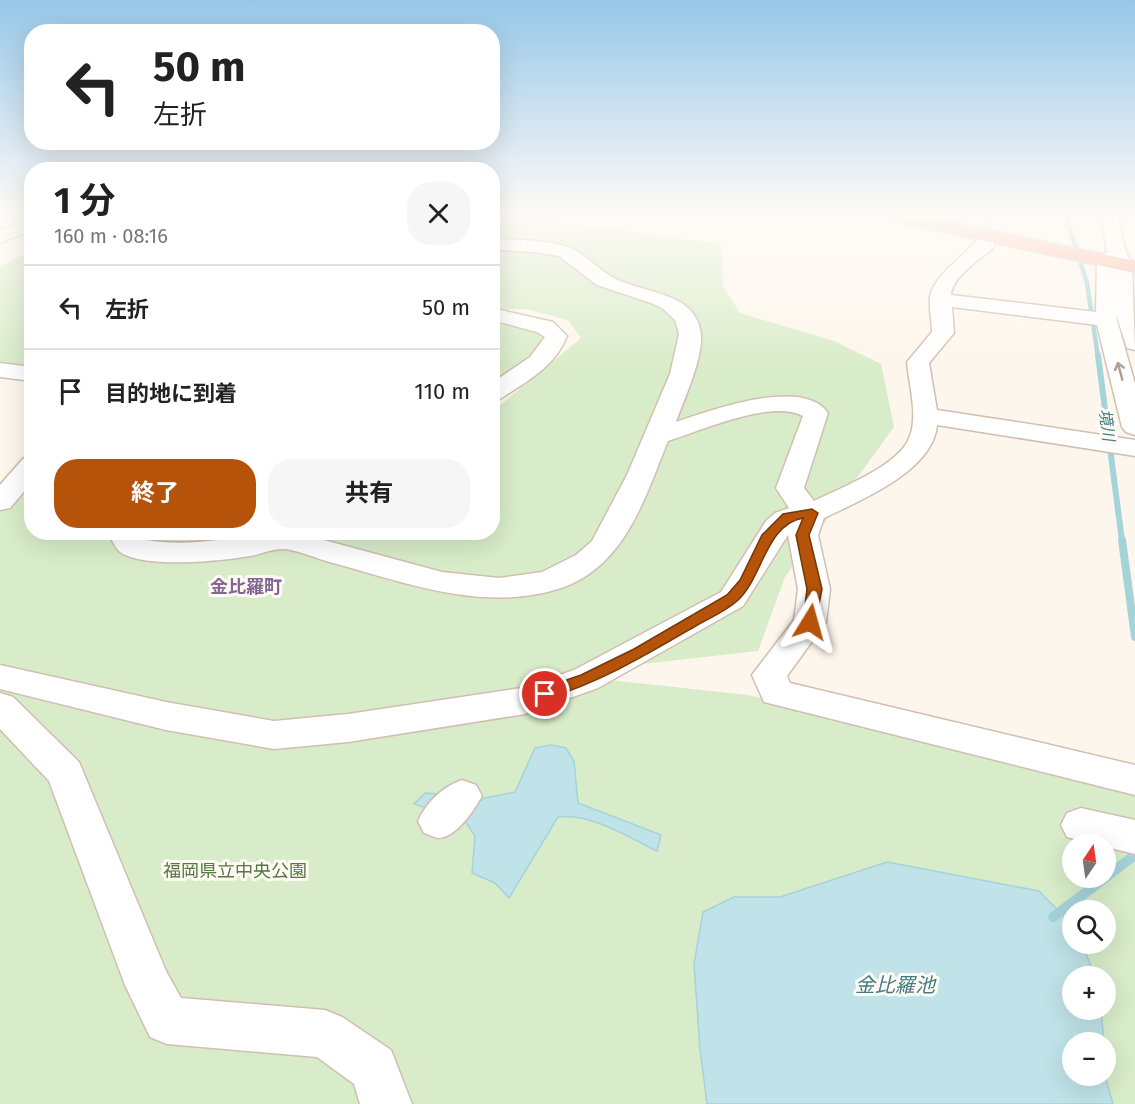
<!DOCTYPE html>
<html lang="ja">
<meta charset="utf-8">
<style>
body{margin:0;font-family:"Fira Sans","Noto Sans JP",sans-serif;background:#f6f6f6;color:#222;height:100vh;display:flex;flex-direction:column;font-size:22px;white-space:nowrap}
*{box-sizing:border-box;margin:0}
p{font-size:20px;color:#767676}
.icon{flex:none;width:33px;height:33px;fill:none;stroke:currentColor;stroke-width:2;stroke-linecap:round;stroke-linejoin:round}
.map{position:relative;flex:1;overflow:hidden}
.sheet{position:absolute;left:24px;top:162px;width:476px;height:378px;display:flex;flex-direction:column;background:#fff;border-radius:24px;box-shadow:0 6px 24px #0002}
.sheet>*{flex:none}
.guide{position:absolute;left:24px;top:24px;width:476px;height:126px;border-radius:24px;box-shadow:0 6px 24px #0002;background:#fff;color:#222;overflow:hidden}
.needle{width:39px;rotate:13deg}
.tools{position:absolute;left:1062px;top:834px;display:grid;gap:12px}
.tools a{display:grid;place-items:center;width:54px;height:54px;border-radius:50%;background:#fff;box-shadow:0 6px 24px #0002;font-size:30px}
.pin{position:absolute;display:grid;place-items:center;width:51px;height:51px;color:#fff;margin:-26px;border:3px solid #fff;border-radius:50%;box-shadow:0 2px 6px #0007}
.me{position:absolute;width:66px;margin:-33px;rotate:8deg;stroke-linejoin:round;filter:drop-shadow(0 0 4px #0008)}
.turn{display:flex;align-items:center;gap:21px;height:126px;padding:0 30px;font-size:27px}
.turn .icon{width:78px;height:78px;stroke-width:2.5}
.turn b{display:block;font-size:42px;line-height:51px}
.round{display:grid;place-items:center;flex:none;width:63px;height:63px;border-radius:24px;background:#f6f6f6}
.head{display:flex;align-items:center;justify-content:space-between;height:102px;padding:0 30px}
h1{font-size:36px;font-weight:700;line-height:45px}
.primary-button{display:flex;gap:12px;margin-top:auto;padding:12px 30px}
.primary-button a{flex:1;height:69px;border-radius:24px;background:#b45309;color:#fff;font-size:24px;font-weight:700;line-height:69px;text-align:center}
.primary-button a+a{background:#f6f6f6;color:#222}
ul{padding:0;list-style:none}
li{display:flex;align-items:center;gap:18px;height:84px;padding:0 30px;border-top:2px solid #e0e0e0}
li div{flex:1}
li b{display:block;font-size:22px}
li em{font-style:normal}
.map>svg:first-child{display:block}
.green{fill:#d8ecc9;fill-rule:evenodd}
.water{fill:#bfe3e8;stroke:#a5d3da;stroke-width:1.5}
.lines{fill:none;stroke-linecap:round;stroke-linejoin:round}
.stream-far3{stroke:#a5d3da;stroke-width:4.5}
.stream-far2{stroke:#a5d3da;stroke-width:6}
.stream-far1{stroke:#a5d3da;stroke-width:8}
.stream{stroke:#a5d3da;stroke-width:10}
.minor-casing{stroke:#d1beb0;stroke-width:3}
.highway-casing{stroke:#dad1cd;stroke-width:3}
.minor{fill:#fff;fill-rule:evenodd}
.highway{fill:#f7b7a3;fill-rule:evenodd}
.oneway{stroke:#af9d94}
.route{fill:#b45309;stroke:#753606;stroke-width:1.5}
.labels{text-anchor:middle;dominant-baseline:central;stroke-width:6;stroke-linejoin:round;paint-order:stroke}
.water-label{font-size:16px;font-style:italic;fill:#437c86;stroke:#fffaf3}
.quarter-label{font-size:18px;font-weight:bold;fill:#846695;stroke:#fffaf3}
.near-park-label{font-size:18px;fill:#537a41;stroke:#fffaf3}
.near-water-label{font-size:20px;font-style:italic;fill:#437c86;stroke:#fffaf3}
</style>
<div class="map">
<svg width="1135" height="1104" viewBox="0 0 1135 1104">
<rect width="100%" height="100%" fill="#fdf6ec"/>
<path class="green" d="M 492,215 L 512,215 L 721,244 L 723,286 L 740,313 L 834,341 L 881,364 L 894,427 L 785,577 L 758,651 L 554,674 L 748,695 L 1135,787 L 1135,1104 L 0,1104 L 0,482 L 31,447 L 32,532 L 492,532 L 492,412 L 581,338 L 568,320 L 526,309 L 492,309 ZM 1072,844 L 1106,844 L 1106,878 L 1072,878 ZM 1072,910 L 1106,910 L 1106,944 L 1072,944 ZM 1072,976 L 1106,976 L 1106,1010 L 1072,1010 ZM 1072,1042 L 1106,1042 L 1106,1076 L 1072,1076 Z
M 31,251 L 31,366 L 0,361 L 0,267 Z
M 492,319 L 545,327 L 554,344 L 492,394 Z"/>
<path class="water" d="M 551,745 L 566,748 L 574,761 L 578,803 L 661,835 L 657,851 C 628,837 591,813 558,817 L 509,898 L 495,883 L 472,873 L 475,836 L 465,821 L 414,804 L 425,793 L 437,794 L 442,800 L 466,811 L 485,798 L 515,792 L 535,748 Z
M 887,862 L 1039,891 L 1072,925 L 1072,944 L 1082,944 L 1095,976 L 1072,976 L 1072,1010 L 1101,1010 L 1104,1042 L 1072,1042 L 1072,1076 L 1105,1076 L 1113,1104 L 707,1104 L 700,1049 L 694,964 L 703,912 L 734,897 L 780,897 Z"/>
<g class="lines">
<path class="stream-far3" d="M 1069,215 L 1068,223 L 1087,283 L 1098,357"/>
<path class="stream-far2" d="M 1098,355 L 1122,541"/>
<path class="stream-far1" d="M 1122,540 L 1135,637"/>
<path class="stream" d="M 1106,877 L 1135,855
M 1053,917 L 1105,878"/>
<g class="minor-casing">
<path id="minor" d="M 967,215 L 984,215 L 986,221 L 977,226 L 971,225 Z
M 1101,215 L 1118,215 C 1122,232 1123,250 1132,264 L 1135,350 L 1127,348 L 1116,314 L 1117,320 L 1135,384 L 1135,435 L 1126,432 L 1122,427 L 1097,325 L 952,307 L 954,333 L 929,363 L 937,410 L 1135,440 L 1135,456 L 937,425 C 933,471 861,500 824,518 L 818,535 L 830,589 L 826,622 L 787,676 L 790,683 L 1135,765 L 1135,795 L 764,702 L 752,675 L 794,620 L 798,589 L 788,535 L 791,530 L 743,606 L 598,688 L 525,714 L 348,742 L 274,749 L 166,730 L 0,689 L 0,665 L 166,702 L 274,721 L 348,714 L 522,688 L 574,670 L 721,592 L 766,521 L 775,513 L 789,508 L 776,488 L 803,416 C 772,399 700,431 668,441 C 645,497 626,564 564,587 C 487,614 407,583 333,563 C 317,559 301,551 285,549 C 273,548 262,554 250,556 C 221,561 145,569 120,552 C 115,548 111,538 108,532 L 137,532 L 141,539 L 147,540 C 198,549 244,532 294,532 L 442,572 L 499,578 L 542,572 L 576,555 L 592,541 L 627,475 L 670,374 L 679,334 L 675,320 L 662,308 L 651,303 L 597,285 L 559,256 L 534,252 L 492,249 L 492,239 C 516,240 541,239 565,246 C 584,252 597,269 614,278 C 644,294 696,291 701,334 C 703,359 684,399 676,422 C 709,411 803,376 828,413 L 804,488 L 814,501 C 840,488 901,465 910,436 C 918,414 909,385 907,362 L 932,332 C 932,320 927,300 932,290 C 942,268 967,255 979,237 L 991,237 L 995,245 L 992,249 C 979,260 952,277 951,295 L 1096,312 L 1097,260 L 1107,252 Z
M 32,218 L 32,230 L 0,243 L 0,231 Z
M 492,308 L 553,322 L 567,336 C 555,367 526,382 500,399 L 492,401 L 492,383 L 530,357 L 545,337 L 537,332 L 492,320 Z
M 0,363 L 32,367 L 32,381 L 0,377 Z
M 32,457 L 32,482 L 10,508 L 0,510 L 0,485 L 23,459 Z
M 0,693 L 13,697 L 79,762 L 166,971 L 181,998 L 325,1010 L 342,1017 L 391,1050 L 412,1104 L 360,1104 L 354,1084 L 317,1057 L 167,1044 L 150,1037 L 125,985 L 49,781 L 0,729 Z
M 462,780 L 476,785 L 482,796 C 474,810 456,838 438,838 C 433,837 428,834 424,833 L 418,821 C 427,802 442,787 462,780 Z
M 1081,808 L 1135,820 L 1135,854 L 1106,847 L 1106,844 L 1093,844 L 1067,837 L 1061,825 L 1067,813 Z"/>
</g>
<g class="highway-casing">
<path id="highway" d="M 882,215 L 919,215 L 1135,261 L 1135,273 L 891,221 Z"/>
</g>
<use href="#minor" class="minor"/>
<use href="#highway" class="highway"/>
</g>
<defs><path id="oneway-shaft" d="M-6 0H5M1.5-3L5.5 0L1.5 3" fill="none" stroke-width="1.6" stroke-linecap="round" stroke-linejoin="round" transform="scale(1.5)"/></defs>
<use class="oneway" href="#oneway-shaft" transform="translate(1120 371) rotate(-105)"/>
<linearGradient id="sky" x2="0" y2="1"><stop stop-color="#97c7e8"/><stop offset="0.58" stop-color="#fefbf6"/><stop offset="1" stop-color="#fefbf6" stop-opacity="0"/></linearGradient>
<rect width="1135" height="370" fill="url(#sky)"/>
<path class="route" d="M 812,509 L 818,513 L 809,535 L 822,589 L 815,625 L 805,625 L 803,622 L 807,589 L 796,535 L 803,518 C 765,525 763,578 737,601 C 725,612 707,619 694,627 C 646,655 599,683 545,699 L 540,698 L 537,694 L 540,689 L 581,675 L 634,649 L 727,595 L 740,580 L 762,535 L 783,514 Z"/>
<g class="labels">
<g class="water-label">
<text transform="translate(1107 425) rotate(83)">境川</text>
</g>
<g class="quarter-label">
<text x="246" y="587">金比羅町</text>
</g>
<g class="near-park-label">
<text x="235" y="871">福岡県立中央公園</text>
</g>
<g class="near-water-label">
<text x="895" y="985">金比羅池</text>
</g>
</g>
</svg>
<div class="tools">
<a><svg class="needle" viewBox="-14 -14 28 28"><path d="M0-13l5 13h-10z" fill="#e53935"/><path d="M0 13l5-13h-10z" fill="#767676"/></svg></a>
<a><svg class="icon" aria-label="search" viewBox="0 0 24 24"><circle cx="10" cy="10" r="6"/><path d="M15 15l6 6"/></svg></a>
<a>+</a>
<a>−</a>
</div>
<div class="pin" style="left:545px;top:694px;background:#d93025"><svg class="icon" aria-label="arrive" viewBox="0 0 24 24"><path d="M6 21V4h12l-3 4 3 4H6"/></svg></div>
<svg class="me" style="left:810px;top:622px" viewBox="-20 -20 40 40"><path d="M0-17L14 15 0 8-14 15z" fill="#b45309" stroke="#fff" stroke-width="4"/></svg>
<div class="guide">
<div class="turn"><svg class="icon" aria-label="left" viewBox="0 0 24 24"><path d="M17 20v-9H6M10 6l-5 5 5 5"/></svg><div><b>50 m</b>左折</div></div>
</div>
<section class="sheet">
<div class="head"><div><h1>1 分</h1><p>160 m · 08:16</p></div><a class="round"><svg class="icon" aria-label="close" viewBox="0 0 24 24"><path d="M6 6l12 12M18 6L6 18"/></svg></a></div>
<ul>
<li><svg class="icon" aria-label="left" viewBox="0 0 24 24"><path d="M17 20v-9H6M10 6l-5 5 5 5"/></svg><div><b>左折</b></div><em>50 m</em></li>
<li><svg class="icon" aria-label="arrive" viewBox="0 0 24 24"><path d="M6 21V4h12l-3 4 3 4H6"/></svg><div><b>目的地に到着</b></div><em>110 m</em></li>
</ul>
<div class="primary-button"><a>終了</a><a>共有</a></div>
</section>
</div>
